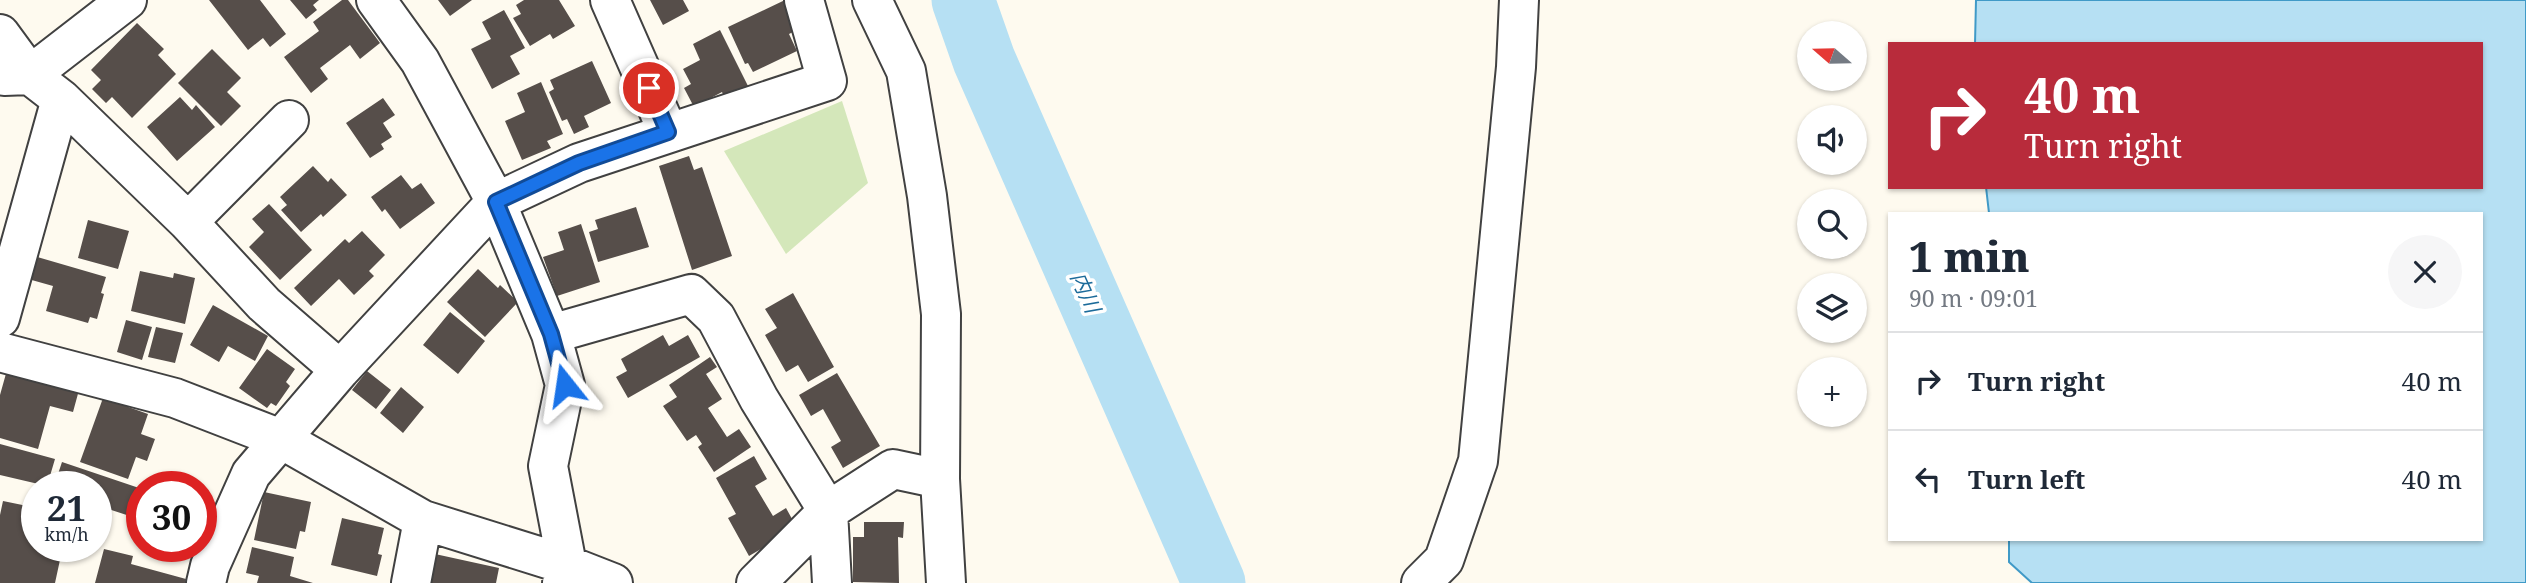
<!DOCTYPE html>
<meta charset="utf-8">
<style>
body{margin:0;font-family:"Noto Serif","Noto Sans JP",serif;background:#f6f6f7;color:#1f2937;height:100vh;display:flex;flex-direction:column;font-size:26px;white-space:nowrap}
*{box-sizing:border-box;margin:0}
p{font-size:23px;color:#747a83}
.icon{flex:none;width:38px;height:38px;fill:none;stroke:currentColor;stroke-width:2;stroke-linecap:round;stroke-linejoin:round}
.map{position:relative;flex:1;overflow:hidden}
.drawer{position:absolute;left:1888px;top:212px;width:595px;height:329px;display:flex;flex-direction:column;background:#fff;border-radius:0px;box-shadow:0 2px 5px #0004}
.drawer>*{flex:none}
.banner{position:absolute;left:1888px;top:42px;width:595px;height:147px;border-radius:0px;box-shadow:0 2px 5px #0004;background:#b82b3b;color:#fff;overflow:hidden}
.needle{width:46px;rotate:290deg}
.tools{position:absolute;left:1797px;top:21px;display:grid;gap:14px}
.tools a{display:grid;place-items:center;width:70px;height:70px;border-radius:50%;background:#fff;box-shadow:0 2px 5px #0004;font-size:35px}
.speed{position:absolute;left:21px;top:471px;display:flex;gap:14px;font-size:35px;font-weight:700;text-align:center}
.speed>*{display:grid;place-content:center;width:91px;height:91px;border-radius:50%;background:#fff;box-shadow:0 2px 5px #0004;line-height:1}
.speed small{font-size:18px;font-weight:400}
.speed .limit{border:10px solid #d22;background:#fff;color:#111}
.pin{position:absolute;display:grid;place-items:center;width:60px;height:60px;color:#fff;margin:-30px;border:4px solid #fff;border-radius:50%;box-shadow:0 2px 7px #0007}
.me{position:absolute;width:77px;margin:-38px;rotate:345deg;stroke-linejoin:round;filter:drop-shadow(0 0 5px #0008)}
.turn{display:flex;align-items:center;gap:24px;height:147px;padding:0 21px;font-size:32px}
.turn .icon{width:91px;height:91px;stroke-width:2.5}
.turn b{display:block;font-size:49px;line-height:60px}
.round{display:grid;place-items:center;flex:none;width:74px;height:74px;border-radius:37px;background:#f6f6f7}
.head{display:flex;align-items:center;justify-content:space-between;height:119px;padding:0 21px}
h1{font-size:42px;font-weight:800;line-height:52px}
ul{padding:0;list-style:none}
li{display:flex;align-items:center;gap:21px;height:98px;padding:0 21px;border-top:2px solid #e0e1e3}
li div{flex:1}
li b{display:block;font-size:26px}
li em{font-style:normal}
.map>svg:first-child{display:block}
.green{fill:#d4e7ba}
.water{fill:#b6e0f3;stroke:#409ac7;stroke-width:2}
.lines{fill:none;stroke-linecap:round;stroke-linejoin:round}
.river{stroke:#b6e0f3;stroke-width:63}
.building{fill:#564e4a}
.minor-casing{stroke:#414141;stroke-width:42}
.tertiary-casing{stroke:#414141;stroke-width:42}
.minor{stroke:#fff;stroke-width:38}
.tertiary{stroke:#fff;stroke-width:38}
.route-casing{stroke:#114b97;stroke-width:18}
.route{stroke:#1a73e8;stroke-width:12}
.labels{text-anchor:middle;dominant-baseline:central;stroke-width:7;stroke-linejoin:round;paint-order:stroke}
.water-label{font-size:21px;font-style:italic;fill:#1c6b9a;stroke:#fff}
</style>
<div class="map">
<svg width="2526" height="583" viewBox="0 0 2526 583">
<rect width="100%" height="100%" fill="#fefaef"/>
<path class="green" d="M 842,101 L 868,183 L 786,254 L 724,151 Z"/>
<path class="water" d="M 1976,0 L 2526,0 L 2526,583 L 2032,583 L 2009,562 L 2009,539 L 2482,539 L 2482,214 L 1989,213 L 1986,187 L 2482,187 L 2482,44 L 1975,44 Z"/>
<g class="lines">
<path class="river" d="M 963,0 L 984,60 L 1214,583"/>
</g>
<path class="building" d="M 209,0 L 260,0 L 286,34 L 270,47 L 263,38 L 248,50 Z
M 290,0 L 319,0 L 313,5 L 317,10 L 306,19 Z
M 342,0 L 348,0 L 380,43 L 360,59 L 350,45 L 320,68 L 328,79 L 311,93 L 284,57 L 319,31 L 313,22 Z
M 438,0 L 472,0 L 450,16 Z
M 524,0 L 559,0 L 575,26 L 553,39 L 550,34 L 530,46 L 513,18 L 521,14 L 516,5 Z
M 650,0 L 683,0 L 689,11 L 663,25 Z
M 785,0 L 799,29 L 789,34 L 797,51 L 753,72 L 748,63 L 745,64 L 728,27 Z
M 504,10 L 525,48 L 510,56 L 520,74 L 492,89 L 471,49 L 491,39 L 482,22 Z
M 137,23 L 164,49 L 158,55 L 176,74 L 132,118 L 112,97 L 106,103 L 92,89 L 101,80 L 91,70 Z
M 720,30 L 753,96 L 729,108 L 722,92 L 694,107 L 684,88 L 691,84 L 683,69 L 700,60 L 693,44 Z
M 212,49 L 241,78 L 227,92 L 241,106 L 221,126 L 178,83 Z
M 592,61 L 611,103 L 584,116 L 589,127 L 574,134 L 567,119 L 562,121 L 549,92 L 554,89 L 550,80 Z
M 541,82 L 563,134 L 547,141 L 551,148 L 522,160 L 505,121 L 525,112 L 517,93 Z
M 180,97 L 192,110 L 196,105 L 215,127 L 177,161 L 147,127 Z
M 383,98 L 395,115 L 383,123 L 392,137 L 381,144 L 384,149 L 370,158 L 346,123 Z
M 689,156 L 694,170 L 702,167 L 732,256 L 692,270 L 659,166 Z
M 313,166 L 328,182 L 331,178 L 347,195 L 323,217 L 321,214 L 301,232 L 281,210 L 287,205 L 280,197 Z
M 401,175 L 412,189 L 421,183 L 435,203 L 400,229 L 385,209 L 382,212 L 371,197 Z
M 269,204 L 312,250 L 280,280 L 249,247 L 264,232 L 252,219 Z
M 636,207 L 649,247 L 598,262 L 589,232 L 598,229 L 595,220 Z
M 88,220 L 129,231 L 118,269 L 78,258 Z
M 581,224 L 600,282 L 557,296 L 543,257 L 564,250 L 558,232 Z
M 362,231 L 385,255 L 369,271 L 374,276 L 354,295 L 339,279 L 311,306 L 294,288 L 345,239 L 349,243 Z
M 27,254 L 106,277 L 101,293 L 104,294 L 97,319 L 90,317 L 88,323 L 46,311 L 53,286 L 21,277 Z
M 478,269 L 498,288 L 500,285 L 518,302 L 485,337 L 447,302 Z
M 140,271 L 173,278 L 174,273 L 195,278 L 185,324 L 131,311 Z
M 793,293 L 834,367 L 808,382 L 798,365 L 786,372 L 765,335 L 777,328 L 765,309 Z
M 213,305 L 268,336 L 255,361 L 228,346 L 219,362 L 190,345 Z
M 450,312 L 485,341 L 458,374 L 423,345 Z
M 126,320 L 152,327 L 142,360 L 117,352 Z
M 156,327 L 183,333 L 175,363 L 148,357 Z
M 663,335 L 669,346 L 688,335 L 700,357 L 628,398 L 616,377 L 627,371 L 621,359 Z
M 267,349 L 295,369 L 286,382 L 290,386 L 276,406 L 271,403 L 267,408 L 239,388 Z
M 710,357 L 717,367 L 706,374 L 722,399 L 708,408 L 727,437 L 739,429 L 751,447 L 714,472 L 698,447 L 702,444 L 696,435 L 687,441 L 663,406 L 677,397 L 669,385 Z
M 7,370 L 79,390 L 73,412 L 50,406 L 38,449 L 0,438 L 0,395 Z
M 367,371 L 391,390 L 376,409 L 352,390 Z
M 837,373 L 880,446 L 843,468 L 831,447 L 841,441 L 823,409 L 811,416 L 799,395 Z
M 401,387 L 424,407 L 403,433 L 380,413 Z
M 103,398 L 148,414 L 141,434 L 155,439 L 147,461 L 136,457 L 128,479 L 80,462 Z
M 0,444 L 55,459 L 47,486 L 0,475 Z
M 754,456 L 767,479 L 755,486 L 773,516 L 786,508 L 797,528 L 749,556 L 728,518 L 736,514 L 716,478 Z
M 62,462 L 142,489 L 142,520 L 96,505 L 96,486 L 54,486 Z
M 264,492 L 311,502 L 305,532 L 300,531 L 296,549 L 254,540 Z
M 3,501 L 37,508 L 37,546 L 63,546 L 55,583 L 0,583 L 0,515 Z
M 201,511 L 208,514 L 202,533 L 201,533 Z
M 342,518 L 384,528 L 378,554 L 382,555 L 377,576 L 331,565 Z
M 864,522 L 904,522 L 903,538 L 898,537 L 899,583 L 853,582 L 853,537 L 864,537 Z
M 163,546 L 197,546 L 194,557 Z
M 252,547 L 294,557 L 290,576 L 313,583 L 257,583 L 259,576 L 246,573 Z
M 104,549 L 133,556 L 131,564 L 186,579 L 185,583 L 95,583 Z
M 435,554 L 499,568 L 496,583 L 428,583 Z"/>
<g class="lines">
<g class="minor-casing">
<path id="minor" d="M 376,0 L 420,61 L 496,202 L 551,334 L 565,385 L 548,466 L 567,565 L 562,583
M 610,0 L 668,132
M 0,34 L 30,75 L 61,99 L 188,222 L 264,304 L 340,370
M 4,76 L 30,75 L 127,0
M 188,222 L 289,120
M 0,318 L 61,99
M 551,334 L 691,294 L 716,318 L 759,399 L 828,511 L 832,583
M 0,352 L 175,398 L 281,439 L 423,520 L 567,565 L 613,583
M 206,583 L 210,566 L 251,474 L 340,370 L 496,202 L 579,163 L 827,81 L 804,0
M 411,583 L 423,520
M 756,583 L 828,511 L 893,469 L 940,479
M 1421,583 L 1444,560 L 1478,461 L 1516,67 L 1519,0"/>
</g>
<g class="tertiary-casing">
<path id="tertiary" d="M 872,0 L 906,71 L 927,196 L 941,314 L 940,479 L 946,583"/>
</g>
<use href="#minor" class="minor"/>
<use href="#tertiary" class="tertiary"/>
</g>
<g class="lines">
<g class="route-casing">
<path id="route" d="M 565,385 L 551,334 L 496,202 L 579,163 L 668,132 L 649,88"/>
</g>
<use href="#route" class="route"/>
</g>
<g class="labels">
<g class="water-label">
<text transform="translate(1086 292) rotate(66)">内川</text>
</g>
</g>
</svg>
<div class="tools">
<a><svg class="needle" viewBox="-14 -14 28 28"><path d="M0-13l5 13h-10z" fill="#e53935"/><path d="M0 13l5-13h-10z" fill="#747a83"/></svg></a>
<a><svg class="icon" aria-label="sound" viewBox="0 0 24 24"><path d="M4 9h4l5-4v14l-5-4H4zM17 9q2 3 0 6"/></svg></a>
<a><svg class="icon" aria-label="search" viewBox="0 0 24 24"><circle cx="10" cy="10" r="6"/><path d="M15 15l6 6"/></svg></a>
<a><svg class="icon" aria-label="layers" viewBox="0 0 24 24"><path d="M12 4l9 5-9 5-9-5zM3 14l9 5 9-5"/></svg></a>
<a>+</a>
</div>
<div class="speed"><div>21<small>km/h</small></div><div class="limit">30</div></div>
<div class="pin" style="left:649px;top:88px;background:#d93025"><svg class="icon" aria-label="arrive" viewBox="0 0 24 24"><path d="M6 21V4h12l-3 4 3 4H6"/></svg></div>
<svg class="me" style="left:565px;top:385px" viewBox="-20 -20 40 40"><path d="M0-17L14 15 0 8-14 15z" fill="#1a73e8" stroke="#fff" stroke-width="4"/></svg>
<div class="banner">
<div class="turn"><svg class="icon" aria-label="right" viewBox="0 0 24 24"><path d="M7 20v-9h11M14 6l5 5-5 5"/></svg><div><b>40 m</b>Turn right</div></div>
</div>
<section class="drawer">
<div class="head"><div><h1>1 min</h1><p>90 m · 09:01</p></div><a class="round"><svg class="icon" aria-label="close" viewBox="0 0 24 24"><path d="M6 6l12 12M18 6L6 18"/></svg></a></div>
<ul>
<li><svg class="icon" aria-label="right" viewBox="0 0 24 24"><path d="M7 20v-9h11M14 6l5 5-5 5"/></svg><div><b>Turn right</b></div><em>40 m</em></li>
<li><svg class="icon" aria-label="left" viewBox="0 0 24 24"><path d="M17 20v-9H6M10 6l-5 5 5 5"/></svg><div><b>Turn left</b></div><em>40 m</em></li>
</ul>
</section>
</div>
